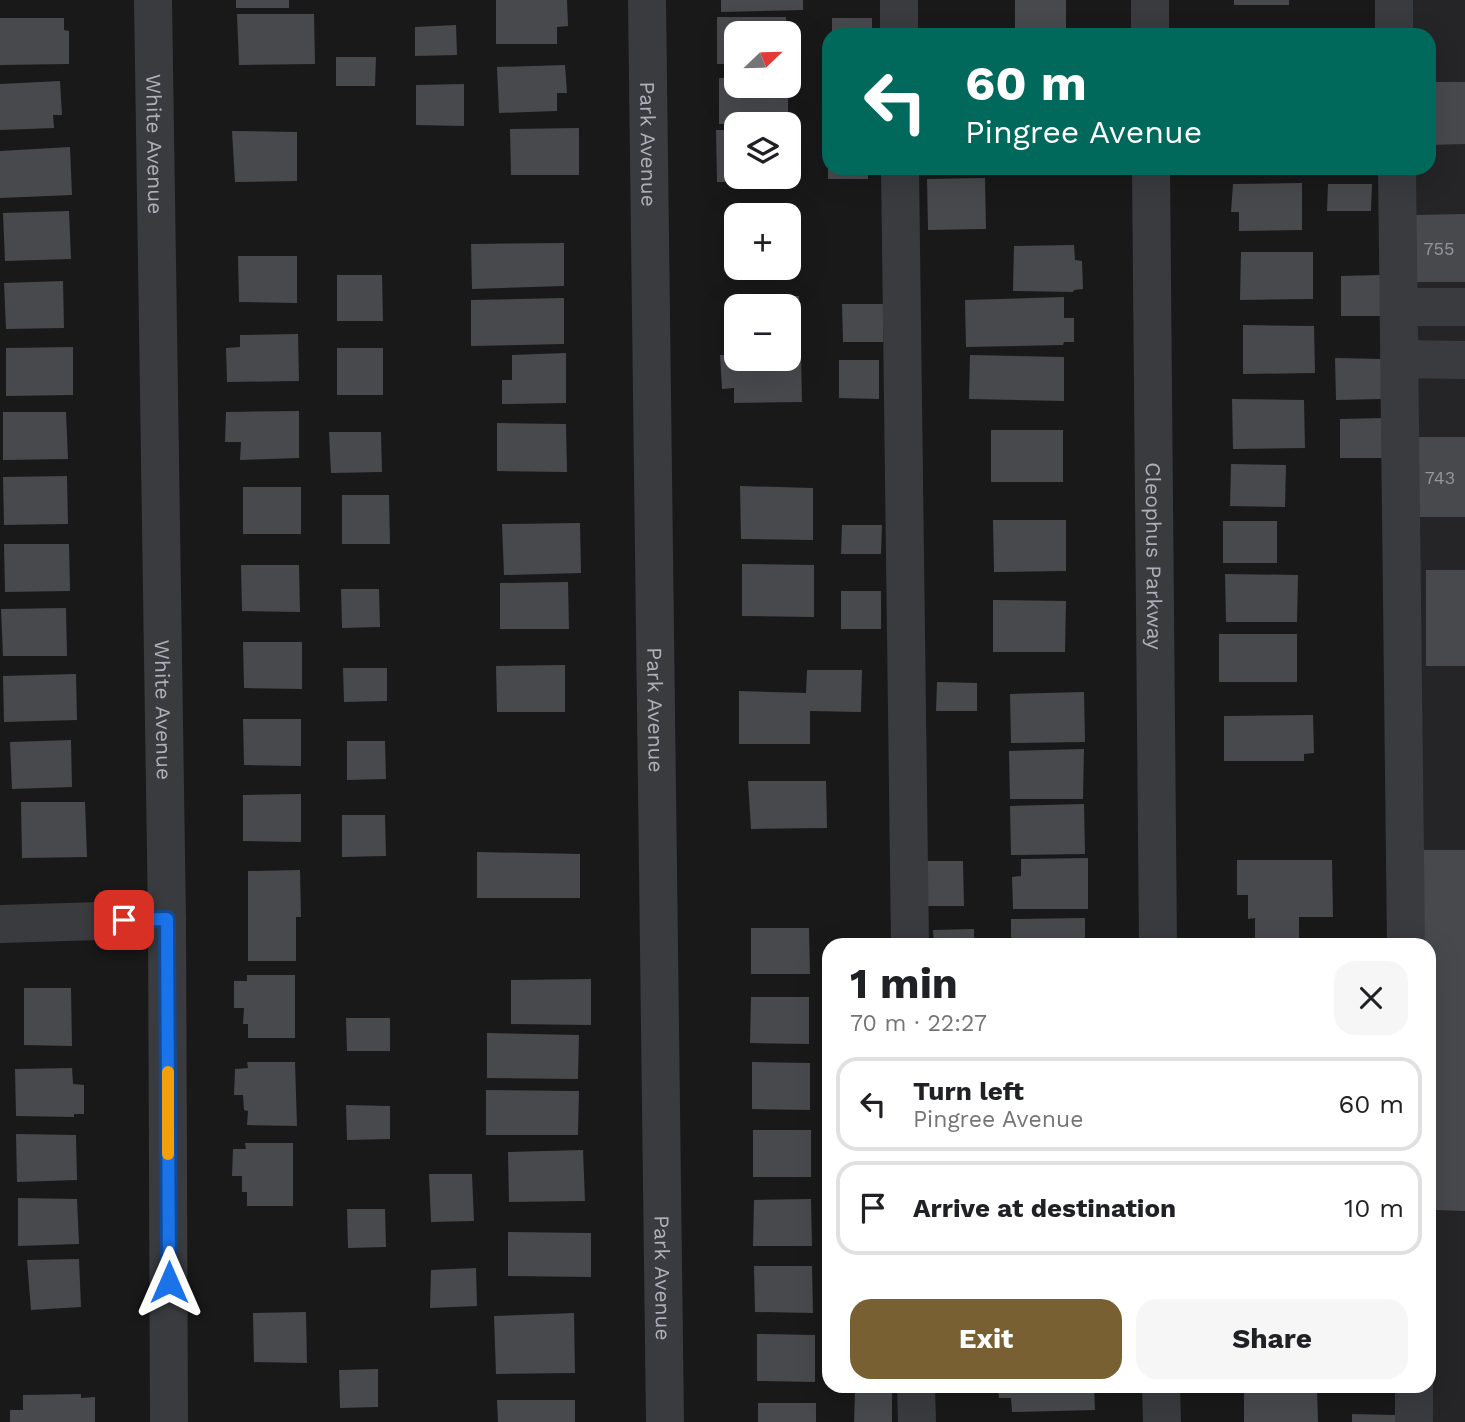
<!DOCTYPE html>
<meta charset="utf-8">
<style>
body{margin:0;font-family:"Work Sans",sans-serif;background:#f6f6f6;color:#202124;height:100vh;display:flex;flex-direction:column;font-size:26px;white-space:nowrap}
*{box-sizing:border-box;margin:0}
p{font-size:23px;color:#757577}
.icon{flex:none;width:38px;height:38px;fill:none;stroke:currentColor;stroke-width:2;stroke-linecap:round;stroke-linejoin:round}
.map{position:relative;flex:1;overflow:hidden}
.details{position:absolute;left:822px;top:938px;width:614px;height:455px;display:flex;flex-direction:column;background:#fff;border-radius:21px;box-shadow:0 7px 28px #0002}
.details>*{flex:none}
.guide{position:absolute;left:822px;top:28px;width:614px;height:147px;border-radius:21px;box-shadow:0 7px 28px #0002;background:#00695c;color:#fff;overflow:hidden}
.needle{width:46px;rotate:67deg}
.fabs{position:absolute;left:724px;top:21px;display:grid;gap:14px}
.fabs a{display:grid;place-items:center;width:77px;height:77px;border-radius:14px;background:#fff;box-shadow:0 7px 28px #0002;font-size:35px}
.pin{position:absolute;display:grid;place-items:center;width:60px;height:60px;color:#fff;margin:-30px;border-radius:14px;box-shadow:0 4px 10px #0006}
.me{position:absolute;width:77px;margin:-38px;rotate:0deg;stroke-linejoin:round;filter:drop-shadow(0 0 5px #0008)}
.turn{display:flex;align-items:center;gap:24px;height:147px;padding:0 28px;font-size:32px}
.turn .icon{width:91px;height:91px;stroke-width:2.5}
.turn b{display:block;font-size:49px;line-height:60px}
.round{display:grid;place-items:center;flex:none;width:74px;height:74px;border-radius:21px;background:#f6f6f6}
.summary{display:flex;align-items:center;justify-content:space-between;height:119px;padding:0 28px}
h1{font-size:42px;font-weight:700;line-height:52px}
.action{display:flex;gap:14px;margin-top:auto;padding:14px 28px}
.action a{flex:1;height:80px;border-radius:21px;background:#796033;color:#fff;font-size:28px;font-weight:700;line-height:80px;text-align:center}
.action a+a{background:#f6f6f6;color:#202124}
ul{padding:0;list-style:none}
li{display:flex;align-items:center;gap:21px;height:94px;margin:0 14px 10px;padding:0 14px;border:4px solid #e0e0e0;border-radius:21px}
li div{flex:1}
li b{display:block;font-size:26px}
li em{font-style:normal}
.map>svg:first-child{display:block}
.built{fill:#252527}
.building{fill:#48494d}
.lines{fill:none;stroke-linecap:round;stroke-linejoin:round}
.minor{stroke:#3a3b3f;stroke-width:38}
.route-casing{stroke:#114b97;stroke-width:18}
.route{stroke:#1a73e8;stroke-width:12}
.slow{stroke:#f59e0b;stroke-width:12}
.labels{text-anchor:middle;dominant-baseline:central;stroke-width:5;stroke-linejoin:round;paint-order:stroke}
.number-label{font-size:18px;fill:#93969e}
.street-label{font-size:21px;fill:#acb0b9;stroke:#141415}
</style>
<div class="map">
<svg width="1465" height="1422" viewBox="0 0 1465 1422">
<rect width="100%" height="100%" fill="#19191a"/>
<path class="built" d="M 1394,0 L 1465,0 L 1465,1422 L 1414,1422 L 1430,1386 L 1430,945 L 1406,945 L 1397,168 L 1430,168 L 1430,35 L 1394,35 Z"/>
<path class="building" d="M 236,0 L 289,0 L 289,8 L 236,8 Z
M 496,0 L 567,0 L 568,26 L 557,27 L 557,44 L 496,44 Z
M 721,0 L 803,0 L 803,10 L 721,12 Z
M 1015,0 L 1066,0 L 1066,35 L 1015,35 Z
M 1234,0 L 1289,0 L 1289,5 L 1234,5 Z
M 237,14 L 314,14 L 315,64 L 239,65 Z
M 717,17 L 786,17 L 786,33 L 737,33 L 737,64 L 717,64 Z
M 0,18 L 64,18 L 64,30 L 69,31 L 69,64 L 0,65 Z
M 832,18 L 872,18 L 872,35 L 832,35 Z
M 456,25 L 457,55 L 415,56 L 415,27 Z
M 1375,28 L 1375,35 L 1335,35 L 1335,29 Z
M 336,57 L 376,57 L 375,86 L 336,86 Z
M 565,65 L 567,93 L 557,93 L 557,111 L 499,113 L 497,67 Z
M 719,78 L 737,78 L 737,86 L 788,86 L 788,124 L 719,124 Z
M 60,81 L 62,115 L 53,115 L 54,128 L 0,130 L 0,84 Z
M 1430,82 L 1465,82 L 1465,144 L 1430,145 Z
M 464,84 L 464,126 L 416,125 L 416,85 Z
M 579,128 L 579,175 L 511,175 L 510,129 Z
M 716,130 L 737,130 L 737,177 L 786,177 L 786,182 L 717,182 Z
M 232,131 L 297,132 L 297,181 L 235,182 Z
M 70,147 L 72,195 L 0,198 L 0,151 Z
M 828,168 L 868,168 L 868,179 L 828,179 Z
M 1224,168 L 1296,168 L 1296,175 L 1224,175 Z
M 985,178 L 986,229 L 928,230 L 927,179 Z
M 1302,183 L 1302,230 L 1239,231 L 1239,212 L 1231,212 L 1233,184 Z
M 1328,184 L 1372,184 L 1371,211 L 1327,211 Z
M 69,211 L 71,259 L 5,261 L 3,213 Z
M 1465,214 L 1465,282 L 1413,282 L 1414,215 Z
M 564,243 L 564,286 L 472,289 L 471,244 Z
M 1074,245 L 1075,260 L 1082,261 L 1083,289 L 1074,290 L 1073,292 L 1013,291 L 1014,246 Z
M 1241,252 L 1313,252 L 1313,299 L 1240,300 Z
M 238,256 L 297,256 L 297,303 L 239,302 Z
M 337,275 L 382,275 L 383,321 L 337,321 Z
M 1381,275 L 1381,316 L 1341,316 L 1341,276 Z
M 63,281 L 64,328 L 6,329 L 4,283 Z
M 730,296 L 799,296 L 800,348 L 789,348 L 789,306 L 737,306 L 737,348 L 730,348 Z
M 1064,297 L 1064,318 L 1074,318 L 1074,342 L 1064,342 L 1063,345 L 966,347 L 965,300 Z
M 564,298 L 564,344 L 471,346 L 471,300 Z
M 842,304 L 883,304 L 883,342 L 843,342 Z
M 1243,325 L 1314,326 L 1315,373 L 1243,374 Z
M 298,334 L 299,381 L 227,382 L 226,348 L 240,347 L 240,335 Z
M 73,347 L 73,395 L 6,396 L 6,348 Z
M 337,348 L 383,348 L 383,395 L 337,395 Z
M 566,353 L 566,403 L 502,404 L 502,380 L 512,380 L 512,355 Z
M 789,354 L 801,354 L 802,402 L 734,403 L 734,388 L 722,389 L 720,355 L 737,355 L 737,359 L 789,359 Z
M 970,355 L 1064,357 L 1064,401 L 969,399 Z
M 1335,358 L 1383,359 L 1383,399 L 1336,400 Z
M 839,360 L 879,360 L 879,399 L 839,398 Z
M 1232,399 L 1304,400 L 1305,448 L 1233,449 Z
M 299,411 L 299,458 L 240,460 L 241,442 L 225,442 L 226,412 Z
M 3,412 L 66,412 L 68,459 L 3,460 Z
M 1383,418 L 1383,458 L 1340,458 L 1340,419 Z
M 497,423 L 566,424 L 567,472 L 497,471 Z
M 991,430 L 1063,430 L 1063,482 L 991,482 Z
M 329,432 L 381,432 L 382,472 L 331,473 Z
M 1414,437 L 1465,437 L 1465,517 L 1415,517 Z
M 1231,464 L 1286,465 L 1285,507 L 1230,506 Z
M 67,476 L 68,524 L 4,525 L 3,477 Z
M 740,486 L 813,488 L 813,540 L 741,539 Z
M 243,487 L 301,487 L 301,534 L 243,534 Z
M 342,495 L 389,495 L 390,544 L 342,544 Z
M 993,520 L 1066,520 L 1066,571 L 994,572 Z
M 1223,521 L 1277,521 L 1277,563 L 1223,563 Z
M 580,523 L 581,573 L 504,575 L 502,524 Z
M 842,525 L 882,525 L 881,554 L 841,554 Z
M 4,544 L 69,544 L 70,591 L 5,592 Z
M 742,564 L 814,565 L 814,617 L 742,616 Z
M 241,565 L 299,565 L 300,612 L 242,611 Z
M 1426,570 L 1465,570 L 1465,666 L 1426,666 Z
M 1225,574 L 1298,575 L 1297,622 L 1226,622 Z
M 568,582 L 569,629 L 500,629 L 500,583 Z
M 341,589 L 379,589 L 380,627 L 342,628 Z
M 841,591 L 881,591 L 881,629 L 841,629 Z
M 993,600 L 1066,601 L 1065,652 L 993,652 Z
M 66,608 L 67,656 L 3,656 L 1,609 Z
M 1219,634 L 1297,634 L 1297,682 L 1219,682 Z
M 243,642 L 302,642 L 302,689 L 244,688 Z
M 565,665 L 565,712 L 497,712 L 496,666 Z
M 343,668 L 387,668 L 387,701 L 344,702 Z
M 807,670 L 862,670 L 861,712 L 810,711 L 810,744 L 739,744 L 739,691 L 806,693 Z
M 76,674 L 77,720 L 4,722 L 3,676 Z
M 937,682 L 977,683 L 977,711 L 936,711 Z
M 1084,692 L 1085,742 L 1011,743 L 1010,694 Z
M 1313,715 L 1314,753 L 1304,754 L 1304,761 L 1224,761 L 1224,716 Z
M 243,719 L 301,719 L 301,766 L 244,765 Z
M 71,740 L 72,787 L 12,789 L 10,742 Z
M 347,741 L 385,741 L 386,779 L 347,780 Z
M 1084,749 L 1083,799 L 1010,799 L 1009,751 Z
M 748,781 L 826,781 L 827,828 L 751,829 Z
M 301,794 L 301,842 L 243,841 L 243,795 Z
M 21,802 L 85,802 L 87,857 L 22,858 Z
M 1084,804 L 1085,854 L 1011,855 L 1010,806 Z
M 342,815 L 385,815 L 386,856 L 342,857 Z
M 1422,850 L 1465,850 L 1465,1211 L 1434,1210 L 1433,1136 L 1430,1125 L 1430,945 L 1422,945 Z
M 477,852 L 580,854 L 580,898 L 477,898 Z
M 1088,858 L 1088,909 L 1013,909 L 1012,877 L 1021,876 L 1021,859 Z
M 1237,860 L 1332,860 L 1333,917 L 1299,917 L 1299,945 L 1255,945 L 1255,918 L 1248,919 L 1248,895 L 1237,895 Z
M 925,861 L 963,861 L 964,906 L 926,906 Z
M 300,870 L 301,917 L 296,917 L 296,961 L 248,961 L 248,871 Z
M 1085,918 L 1085,945 L 1011,945 L 1011,919 Z
M 751,928 L 809,928 L 810,974 L 751,974 Z
M 974,929 L 974,945 L 934,945 L 933,930 Z
M 247,975 L 295,975 L 295,1038 L 248,1038 L 248,1024 L 243,1024 L 244,1008 L 234,1008 L 234,981 L 247,981 Z
M 591,979 L 591,1025 L 511,1024 L 511,980 Z
M 24,988 L 71,988 L 72,1046 L 24,1045 Z
M 751,997 L 809,997 L 809,1044 L 750,1043 Z
M 346,1018 L 390,1018 L 390,1051 L 347,1051 Z
M 487,1033 L 579,1035 L 578,1079 L 487,1078 Z
M 247,1062 L 295,1062 L 297,1126 L 247,1125 L 248,1111 L 244,1110 L 243,1095 L 234,1095 L 235,1069 L 248,1068 Z
M 752,1062 L 810,1063 L 810,1110 L 752,1109 Z
M 72,1068 L 73,1084 L 84,1085 L 84,1114 L 74,1114 L 74,1117 L 16,1116 L 15,1069 Z
M 486,1090 L 579,1091 L 578,1135 L 486,1135 Z
M 346,1105 L 390,1106 L 390,1139 L 347,1140 Z
M 753,1130 L 811,1130 L 811,1177 L 753,1177 Z
M 16,1134 L 76,1135 L 77,1180 L 17,1182 Z
M 245,1143 L 293,1143 L 293,1206 L 247,1206 L 247,1192 L 242,1192 L 242,1176 L 232,1176 L 233,1149 L 246,1149 Z
M 583,1150 L 585,1201 L 509,1202 L 508,1152 Z
M 429,1174 L 472,1174 L 474,1221 L 431,1222 Z
M 18,1198 L 77,1199 L 79,1244 L 18,1246 Z
M 811,1199 L 812,1246 L 753,1246 L 754,1200 Z
M 347,1209 L 385,1209 L 386,1247 L 348,1248 Z
M 508,1232 L 591,1233 L 591,1277 L 508,1276 Z
M 79,1259 L 81,1307 L 31,1310 L 27,1260 Z
M 754,1266 L 812,1266 L 813,1313 L 755,1312 Z
M 476,1268 L 477,1306 L 430,1308 L 431,1270 Z
M 306,1312 L 307,1363 L 254,1362 L 253,1313 Z
M 574,1313 L 575,1373 L 496,1374 L 494,1316 Z
M 757,1334 L 815,1335 L 815,1382 L 757,1381 Z
M 378,1369 L 378,1407 L 340,1408 L 339,1370 Z
M 998,1386 L 1094,1386 L 1095,1410 L 1012,1412 L 1011,1398 L 999,1398 Z
M 1244,1386 L 1317,1386 L 1318,1422 L 1244,1422 Z
M 855,1392 L 892,1393 L 892,1422 L 854,1422 Z
M 81,1394 L 81,1398 L 95,1397 L 95,1422 L 10,1422 L 10,1410 L 23,1410 L 23,1395 Z
M 497,1400 L 575,1400 L 575,1422 L 498,1422 Z
M 758,1403 L 816,1403 L 816,1422 L 758,1422 Z
M 1352,1414 L 1395,1415 L 1395,1422 L 1352,1422 Z"/>
<g class="lines">
<g class="minor">
<path id="s1" d="M 153,0 L 167,919 L 169,1422"/>
<path id="s2" d="M 647,0 L 665,1422"/>
<path d="M 899,0 L 899,35"/>
<path d="M 1150,0 L 1150,35"/>
<path d="M 1394,0 L 1394,35"/>
<path d="M 900,168 L 910,945"/>
<path id="s3" d="M 1151,168 L 1158,945"/>
<path d="M 1397,168 L 1406,945"/>
<path d="M 1399,307 L 1465,307"/>
<path d="M 1399,359 L 1465,360"/>
<path d="M 0,924 L 167,919"/>
<path d="M 916,1386 L 917,1422"/>
<path d="M 1161,1386 L 1162,1422"/>
<path d="M 1414,1386 L 1414,1422"/>
</g>
</g>
<g class="lines">
<g class="route-casing">
<path id="route" d="M 124,920 L 167,919 L 169,1282"/>
</g>
<use href="#route" class="route"/>
<path class="slow" d="M 168,1072 L 168,1154"/>
</g>
<g class="labels">
<g class="number-label">
<text x="1439" y="248">755</text>
<text x="1440" y="477">743</text>
</g>
<g class="street-label">
<text stroke="none"><textPath href="#s1" startOffset="144">White Avenue</textPath></text>
<text stroke="none"><textPath href="#s2" startOffset="144">Park Avenue</textPath></text>
<text stroke="none"><textPath href="#s3" startOffset="388">Cleophus Parkway</textPath></text>
<text stroke="none"><textPath href="#s1" startOffset="710">White Avenue</textPath></text>
<text stroke="none"><textPath href="#s2" startOffset="710">Park Avenue</textPath></text>
<text stroke="none"><textPath href="#s2" startOffset="1278">Park Avenue</textPath></text>
</g>
</g>
</svg>
<div class="fabs">
<a><svg class="needle" viewBox="-14 -14 28 28"><path d="M0-13l5 13h-10z" fill="#e53935"/><path d="M0 13l5-13h-10z" fill="#757577"/></svg></a>
<a><svg class="icon" aria-label="layers" viewBox="0 0 24 24"><path d="M12 4l9 5-9 5-9-5zM3 14l9 5 9-5"/></svg></a>
<a>+</a>
<a>−</a>
</div>
<div class="pin" style="left:124px;top:920px;background:#d93025"><svg class="icon" aria-label="arrive" viewBox="0 0 24 24"><path d="M6 21V4h12l-3 4 3 4H6"/></svg></div>
<svg class="me" style="left:169px;top:1282px" viewBox="-20 -20 40 40"><path d="M0-17L14 15 0 8-14 15z" fill="#1a73e8" stroke="#fff" stroke-width="4"/></svg>
<div class="guide">
<div class="turn"><svg class="icon" aria-label="left" viewBox="0 0 24 24"><path d="M17 20v-9H6M10 6l-5 5 5 5"/></svg><div><b>60 m</b>Pingree Avenue</div></div>
</div>
<section class="details">
<div class="summary"><div><h1>1 min</h1><p>70 m · 22:27</p></div><a class="round"><svg class="icon" aria-label="close" viewBox="0 0 24 24"><path d="M6 6l12 12M18 6L6 18"/></svg></a></div>
<ul>
<li><svg class="icon" aria-label="left" viewBox="0 0 24 24"><path d="M17 20v-9H6M10 6l-5 5 5 5"/></svg><div><b>Turn left</b><p>Pingree Avenue</p></div><em>60 m</em></li>
<li><svg class="icon" aria-label="arrive" viewBox="0 0 24 24"><path d="M6 21V4h12l-3 4 3 4H6"/></svg><div><b>Arrive at destination</b></div><em>10 m</em></li>
</ul>
<div class="action"><a>Exit</a><a>Share</a></div>
</section>
</div>
